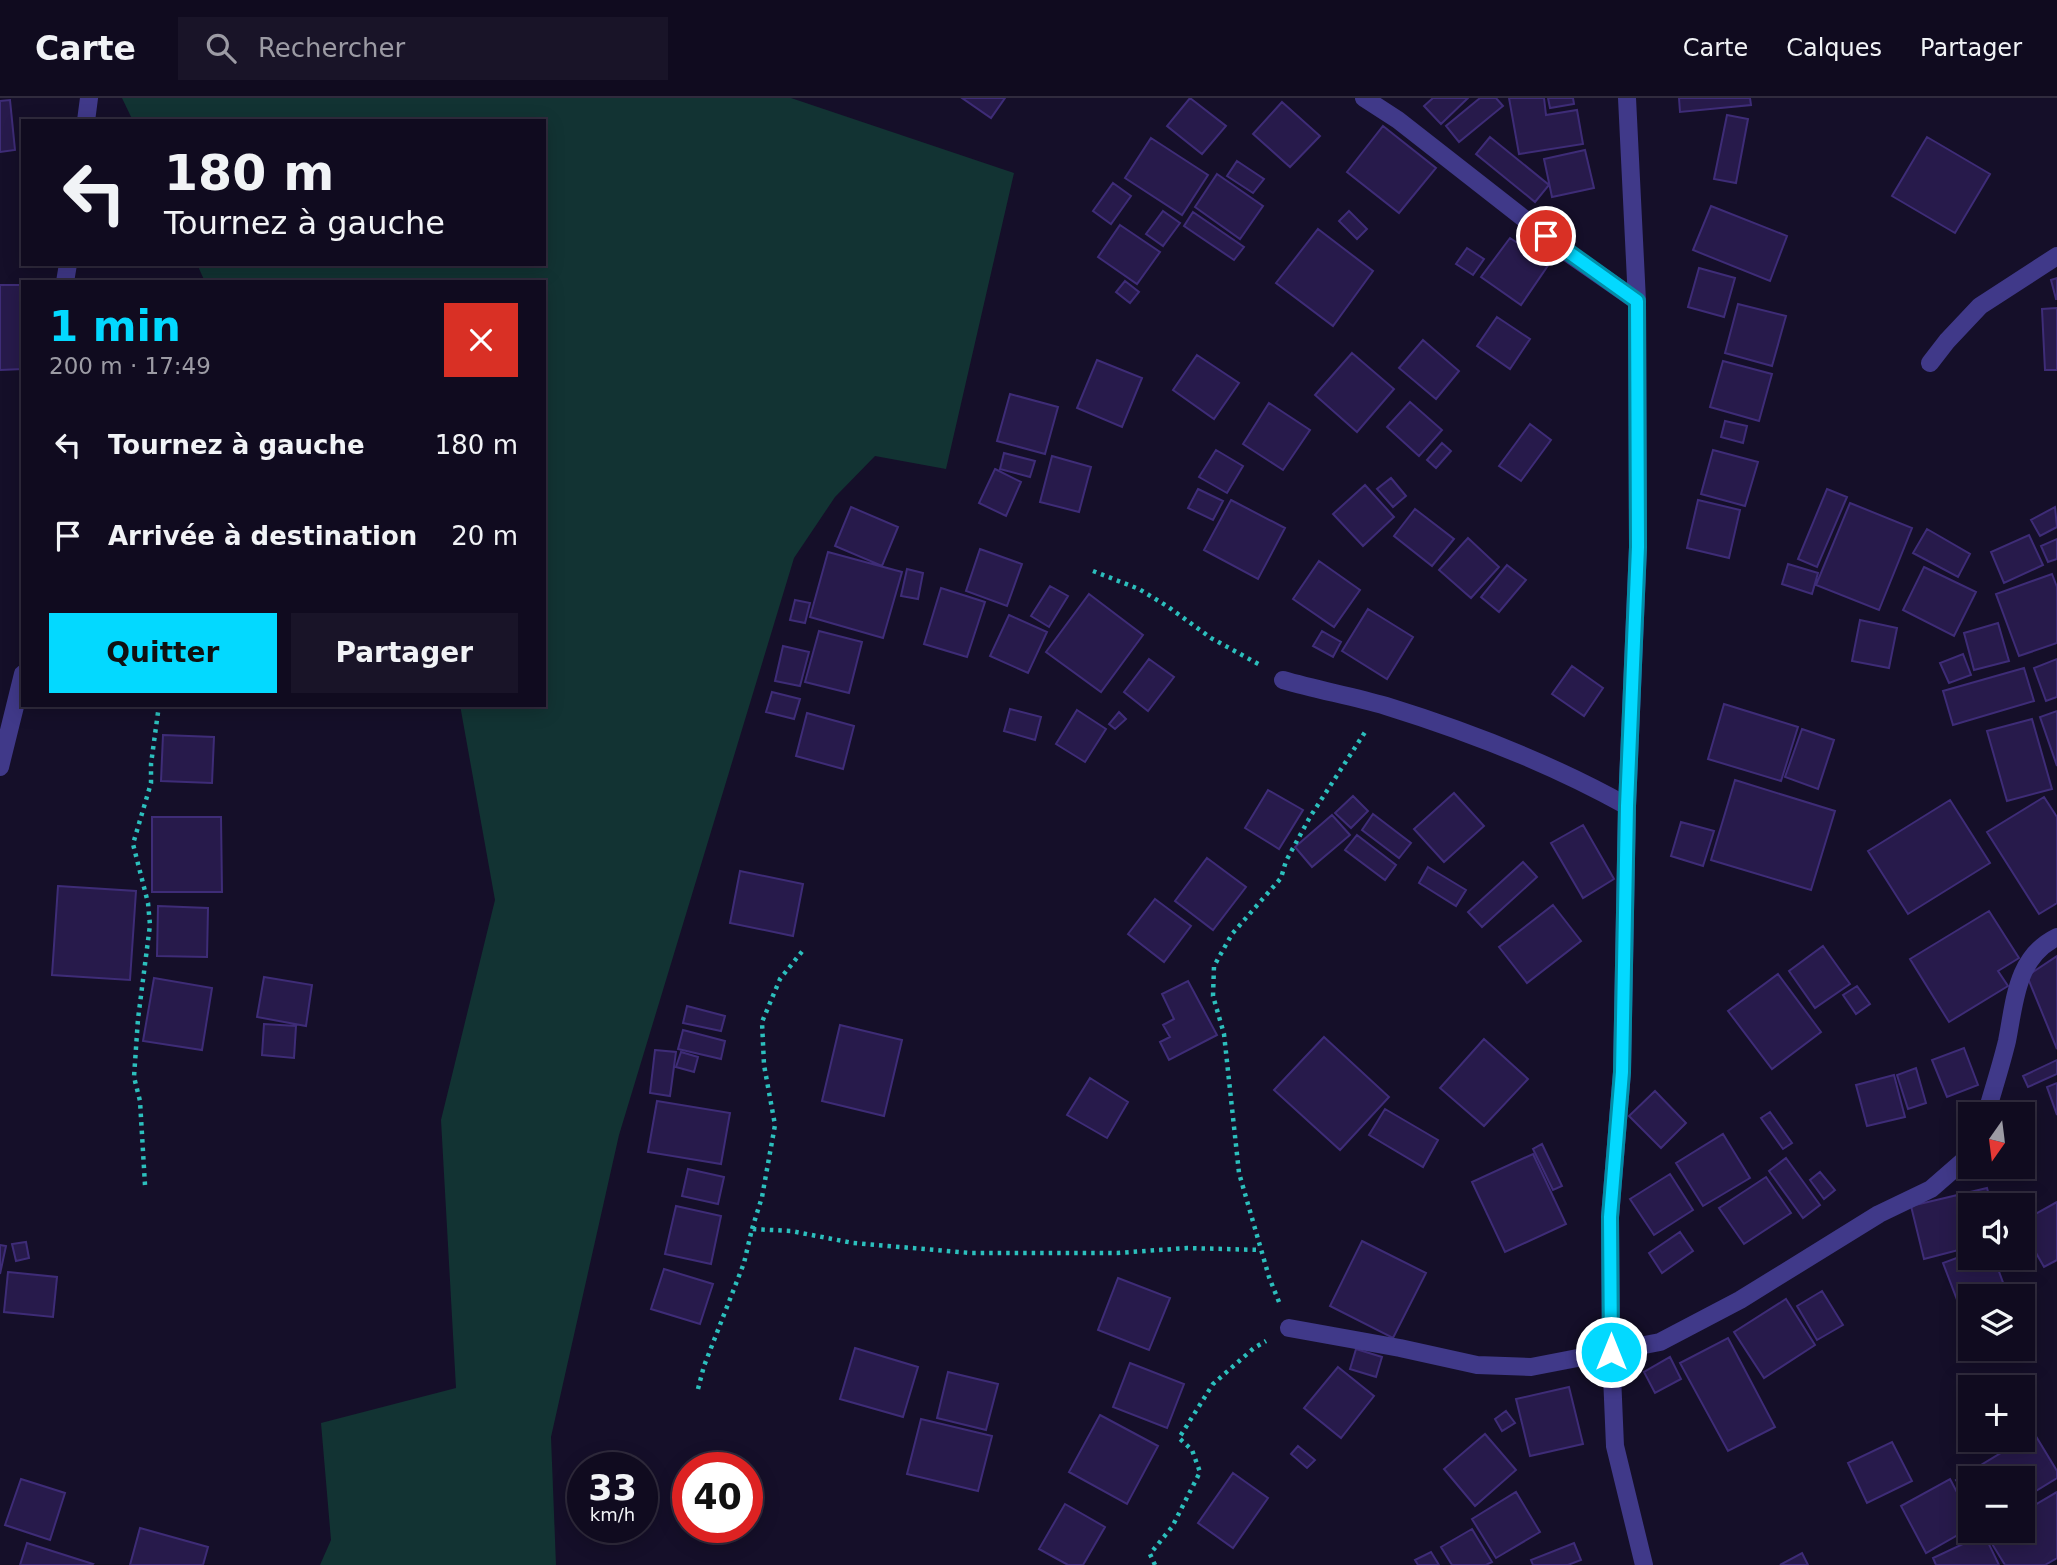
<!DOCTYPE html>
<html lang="fr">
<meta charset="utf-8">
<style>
body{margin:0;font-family:"DejaVu Sans",sans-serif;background:#191428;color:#f1f3f6;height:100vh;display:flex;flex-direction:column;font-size:26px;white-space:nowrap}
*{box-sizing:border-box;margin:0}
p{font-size:23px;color:#9c9ba4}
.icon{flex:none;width:38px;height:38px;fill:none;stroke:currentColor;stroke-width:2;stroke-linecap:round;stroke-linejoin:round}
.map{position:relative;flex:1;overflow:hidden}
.panel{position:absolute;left:21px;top:182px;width:525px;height:427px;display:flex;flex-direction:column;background:#100b1f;border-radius:0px;box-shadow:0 4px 18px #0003,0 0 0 2px #302b3d}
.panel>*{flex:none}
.hud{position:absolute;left:21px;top:21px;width:525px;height:147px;border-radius:0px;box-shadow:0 4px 18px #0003,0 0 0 2px #302b3d;background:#100b1f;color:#f1f3f6;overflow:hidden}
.needle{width:46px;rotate:194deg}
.buttons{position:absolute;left:1958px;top:1004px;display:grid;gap:14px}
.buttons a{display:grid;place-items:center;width:77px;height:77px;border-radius:0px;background:#100b1f;box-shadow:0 4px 18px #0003,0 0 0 2px #302b3d;font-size:35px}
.speed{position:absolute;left:567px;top:1354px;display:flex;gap:14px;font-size:35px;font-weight:700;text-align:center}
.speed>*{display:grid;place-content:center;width:91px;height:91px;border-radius:50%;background:#100b1f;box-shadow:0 4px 18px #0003,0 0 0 2px #302b3d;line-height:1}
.speed small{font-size:18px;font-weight:400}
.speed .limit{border:10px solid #d22;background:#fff;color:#111}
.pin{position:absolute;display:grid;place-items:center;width:60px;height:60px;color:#fff;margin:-30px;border:4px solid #fff;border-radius:50%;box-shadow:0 2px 7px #0007}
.me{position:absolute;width:77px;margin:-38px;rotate:0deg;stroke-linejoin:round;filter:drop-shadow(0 0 5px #0008)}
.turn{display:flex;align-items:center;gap:24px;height:147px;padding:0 28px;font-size:32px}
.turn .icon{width:91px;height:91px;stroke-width:2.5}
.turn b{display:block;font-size:49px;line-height:60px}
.round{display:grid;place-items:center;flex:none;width:74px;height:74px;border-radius:0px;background:#191428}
.overview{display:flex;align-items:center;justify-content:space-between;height:119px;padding:0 28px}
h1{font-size:42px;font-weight:700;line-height:52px;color:#03d9ff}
.cta{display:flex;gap:14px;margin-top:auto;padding:14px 28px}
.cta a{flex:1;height:80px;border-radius:0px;background:#03d9ff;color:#111;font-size:28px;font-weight:700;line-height:80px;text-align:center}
.cta a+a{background:#191428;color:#f1f3f6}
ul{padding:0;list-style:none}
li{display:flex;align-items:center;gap:21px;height:91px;padding:0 28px}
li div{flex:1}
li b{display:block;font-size:26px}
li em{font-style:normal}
header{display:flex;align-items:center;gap:42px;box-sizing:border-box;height:98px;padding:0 35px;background:#100b1f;border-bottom:2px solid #302b3d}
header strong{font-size:33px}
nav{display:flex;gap:38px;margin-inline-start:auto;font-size:24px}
.search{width:490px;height:63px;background:#191428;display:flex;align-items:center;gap:18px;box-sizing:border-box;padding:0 24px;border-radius:0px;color:#9c9ba4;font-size:26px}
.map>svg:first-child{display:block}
.green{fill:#123333}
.building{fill:#271a4b;stroke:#3e2c77;stroke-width:2}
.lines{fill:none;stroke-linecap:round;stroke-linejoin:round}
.path{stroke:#2cbfbd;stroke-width:4.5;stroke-dasharray:3.5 5;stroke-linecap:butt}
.minor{stroke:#403989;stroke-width:18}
.tertiary{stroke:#403989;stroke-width:18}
.route-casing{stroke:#028da6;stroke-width:18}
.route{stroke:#03d9ff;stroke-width:12}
</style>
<header>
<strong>Carte</strong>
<div class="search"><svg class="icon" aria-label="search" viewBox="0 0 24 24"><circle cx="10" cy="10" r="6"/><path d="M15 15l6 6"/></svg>Rechercher</div>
<nav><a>Carte</a><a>Calques</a><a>Partager</a></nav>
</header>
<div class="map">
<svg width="2057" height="1467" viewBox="0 0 2057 1467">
<rect width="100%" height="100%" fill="#150f29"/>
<path class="green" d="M 122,0 L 791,0 L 1014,75 L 946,371 L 875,358 L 835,399 L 794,460 L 619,1037 L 551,1339 L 556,1467 L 320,1467 L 331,1442 L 321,1325 L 456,1290 L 441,1022 L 495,802 L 460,607 L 544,607 L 544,184 L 205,184 L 197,166 L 544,166 L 544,23 L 133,23 Z"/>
<path class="building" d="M 962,0 L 1005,0 L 991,20 Z
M 1190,0 L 1226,28 L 1202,56 L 1167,28 Z
M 1433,0 L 1468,0 L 1441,26 L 1424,8 Z
M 1480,0 L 1496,0 L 1503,8 L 1459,44 L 1446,28 Z
M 1509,0 L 1544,0 L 1546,17 L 1577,12 L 1583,46 L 1519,56 Z
M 1548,0 L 1573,0 L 1574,6 L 1550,10 Z
M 1679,0 L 1750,0 L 1751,7 L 1680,14 Z
M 10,2 L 15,52 L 0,54 L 0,3 Z
M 1282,4 L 1320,38 L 1290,69 L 1253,36 Z
M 1727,17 L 1748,21 L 1736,85 L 1714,81 Z
M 1383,28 L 1436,70 L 1399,115 L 1347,74 Z
M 1490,39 L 1549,87 L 1535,104 L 1476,56 Z
M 1927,39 L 1990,76 L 1955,135 L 1892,98 Z
M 1151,40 L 1208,77 L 1182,117 L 1125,80 Z
M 1585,52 L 1594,90 L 1552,99 L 1544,61 Z
M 1237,63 L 1264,81 L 1253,95 L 1227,78 Z
M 1217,76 L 1263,108 L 1240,141 L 1195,109 Z
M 1113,85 L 1131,98 L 1111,126 L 1093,113 Z
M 1711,108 L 1787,138 L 1770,183 L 1693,152 Z
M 1163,113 L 1180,125 L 1163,148 L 1146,136 Z
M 1349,113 L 1367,131 L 1357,141 L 1339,123 Z
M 1193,114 L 1244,149 L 1234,162 L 1184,128 Z
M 1120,127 L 1160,154 L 1137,186 L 1098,159 Z
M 1318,131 L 1373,173 L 1333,228 L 1276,185 Z
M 1510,140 L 1549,166 L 1521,207 L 1481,179 Z
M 1467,150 L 1484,161 L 1473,177 L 1456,166 Z
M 1699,170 L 1735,180 L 1724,219 L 1688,209 Z
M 2057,180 L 2057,201 L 2056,201 L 2051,182 Z
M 1125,183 L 1139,194 L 1130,205 L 1116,194 Z
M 0,187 L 23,187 L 23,271 L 0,272 Z
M 1738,206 L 1786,218 L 1772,268 L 1725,255 Z
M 2057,210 L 2057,272 L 2045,272 L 2042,211 Z
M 1497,219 L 1530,241 L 1510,271 L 1477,248 Z
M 1423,242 L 1459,273 L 1436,301 L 1399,270 Z
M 1352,255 L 1394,291 L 1357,334 L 1315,297 Z
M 1197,257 L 1239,285 L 1214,321 L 1173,292 Z
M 1097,262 L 1142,280 L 1122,329 L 1077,310 Z
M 1723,263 L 1772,276 L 1759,323 L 1710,309 Z
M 1010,296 L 1058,309 L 1045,356 L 997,343 Z
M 1410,304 L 1442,332 L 1419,358 L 1387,329 Z
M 1269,305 L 1310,332 L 1283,372 L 1243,346 Z
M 1725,323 L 1747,328 L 1743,345 L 1721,339 Z
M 1530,326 L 1551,342 L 1521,383 L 1499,368 Z
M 1442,345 L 1451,353 L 1436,370 L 1427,362 Z
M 1216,352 L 1243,368 L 1227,395 L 1199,379 Z
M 1713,352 L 1758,364 L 1745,408 L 1701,396 Z
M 1004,355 L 1035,363 L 1030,379 L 1000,371 Z
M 1052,358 L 1091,369 L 1079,414 L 1040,404 Z
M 995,371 L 1021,384 L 1006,418 L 979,405 Z
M 1391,380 L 1406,398 L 1393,409 L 1377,391 Z
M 1365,387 L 1394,419 L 1363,448 L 1333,416 Z
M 1198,391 L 1223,403 L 1213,422 L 1188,410 Z
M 1827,391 L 1847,399 L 1817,469 L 1798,461 Z
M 1231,402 L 1285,430 L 1258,481 L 1204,452 Z
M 1698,402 L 1740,412 L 1729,460 L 1687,450 Z
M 1850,405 L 1912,430 L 1879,512 L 1816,487 Z
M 851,409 L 898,429 L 882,468 L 835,448 Z
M 2055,409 L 2057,429 L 2040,438 L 2031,422 Z
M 1415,411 L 1454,441 L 1432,468 L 1394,438 Z
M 1927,431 L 1970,456 L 1958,479 L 1913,455 Z
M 2029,437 L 2043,467 L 2004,485 L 1991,454 Z
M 1468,440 L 1499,469 L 1471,500 L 1439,472 Z
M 2057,441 L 2057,461 L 2048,464 L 2041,448 Z
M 980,451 L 1022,466 L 1007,508 L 966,493 Z
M 828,454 L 902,474 L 883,540 L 810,519 Z
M 1319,463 L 1360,492 L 1334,529 L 1293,501 Z
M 1788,466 L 1818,475 L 1812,496 L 1782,486 Z
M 1507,467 L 1526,482 L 1499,514 L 1481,499 Z
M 1924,469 L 1976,494 L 1954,538 L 1903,512 Z
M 907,471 L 923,475 L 918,501 L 901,498 Z
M 2052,476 L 2057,489 L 2057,545 L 2019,558 L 1996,496 Z
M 1050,488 L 1068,498 L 1049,529 L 1031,518 Z
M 941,490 L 985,504 L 967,559 L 924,546 Z
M 1089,496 L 1143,537 L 1101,594 L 1046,554 Z
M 795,502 L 810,505 L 805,525 L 790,522 Z
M 1368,511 L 1413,539 L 1387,581 L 1342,553 Z
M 1009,517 L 1047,534 L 1028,575 L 990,558 Z
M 1860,522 L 1897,530 L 1889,570 L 1852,563 Z
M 1998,525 L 2009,563 L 1974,572 L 1964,535 Z
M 819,533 L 862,544 L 849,595 L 805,584 Z
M 1322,533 L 1341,544 L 1333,559 L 1313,548 Z
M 783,548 L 809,554 L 800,588 L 775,583 Z
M 1963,556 L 1971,577 L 1949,585 L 1940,565 Z
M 1149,561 L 1174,579 L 1148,613 L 1124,594 Z
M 2057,561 L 2057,599 L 2046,603 L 2034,570 Z
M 1572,568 L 1603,590 L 1584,618 L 1552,596 Z
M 2024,570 L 2034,603 L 1953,627 L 1943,593 Z
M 772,594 L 800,601 L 794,621 L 766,614 Z
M 1724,606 L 1798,629 L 1781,683 L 1708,661 Z
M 1010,611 L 1041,619 L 1035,642 L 1004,633 Z
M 1077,612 L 1106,631 L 1085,664 L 1056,646 Z
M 2057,613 L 2057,668 L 2040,619 Z
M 1119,614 L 1126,621 L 1115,631 L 1109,626 Z
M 807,615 L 854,628 L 843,671 L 796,658 Z
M 2032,621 L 2052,691 L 2007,703 L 1987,633 Z
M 1802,631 L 1834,642 L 1818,691 L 1785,679 Z
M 163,637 L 214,639 L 212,685 L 161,683 Z
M 1735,682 L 1835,713 L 1811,792 L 1711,762 Z
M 1268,692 L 1303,712 L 1279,751 L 1245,730 Z
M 1454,695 L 1484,728 L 1444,764 L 1414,731 Z
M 1353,698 L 1368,713 L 1351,730 L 1335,715 Z
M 2044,699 L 2057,719 L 2057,805 L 2039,816 L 1987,734 Z
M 1950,702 L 1990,765 L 1908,816 L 1868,753 Z
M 1373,716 L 1411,745 L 1399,760 L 1362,732 Z
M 1332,717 L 1350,737 L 1312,769 L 1295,749 Z
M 152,719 L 221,719 L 222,794 L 152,794 Z
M 1681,724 L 1714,733 L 1703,768 L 1671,758 Z
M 1583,727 L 1614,781 L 1583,800 L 1551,745 Z
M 1357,737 L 1396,767 L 1385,782 L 1345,752 Z
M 1207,760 L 1246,789 L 1213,832 L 1175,803 Z
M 1523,764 L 1537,779 L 1482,829 L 1468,814 Z
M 1428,769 L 1466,792 L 1456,808 L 1419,785 Z
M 740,773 L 803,786 L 793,838 L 730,825 Z
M 58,788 L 136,793 L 130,882 L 52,877 Z
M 1155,801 L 1191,828 L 1164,864 L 1128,836 Z
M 1553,807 L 1581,843 L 1527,885 L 1499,849 Z
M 158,808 L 208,810 L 207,859 L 157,858 Z
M 1989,813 L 2019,860 L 1998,873 L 2008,888 L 1949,924 L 1910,861 Z
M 1823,848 L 1850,886 L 1815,910 L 1789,873 Z
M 2057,858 L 2057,951 L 2027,878 Z
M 1778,876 L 1821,934 L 1772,971 L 1728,913 Z
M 264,879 L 312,887 L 306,928 L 257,919 Z
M 154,880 L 212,890 L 202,952 L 143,943 Z
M 1188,883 L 1217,937 L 1169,962 L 1160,944 L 1170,939 L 1163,927 L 1174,921 L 1162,896 Z
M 1857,888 L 1870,906 L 1856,916 L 1843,897 Z
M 687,908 L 725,918 L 721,933 L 683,925 Z
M 264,926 L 296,928 L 294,960 L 262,957 Z
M 840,927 L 902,942 L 884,1018 L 822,1003 Z
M 683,932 L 725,943 L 721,961 L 678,951 Z
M 1324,939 L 1389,999 L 1340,1052 L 1274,992 Z
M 1484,941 L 1528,981 L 1484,1028 L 1440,990 Z
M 1964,950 L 1978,987 L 1947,999 L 1932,962 Z
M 655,952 L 676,954 L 670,998 L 650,995 Z
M 681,954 L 698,959 L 694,974 L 676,969 Z
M 2057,962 L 2057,976 L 2028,989 L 2023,978 Z
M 1916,970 L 1926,1005 L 1908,1011 L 1897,977 Z
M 1894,977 L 1905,1019 L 1867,1028 L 1856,987 Z
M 1090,980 L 1128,1004 L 1107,1040 L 1067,1017 Z
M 2057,985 L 2057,1017 L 2047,989 Z
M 1655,993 L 1686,1025 L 1661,1050 L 1629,1018 Z
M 657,1003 L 730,1015 L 721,1066 L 648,1054 Z
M 1385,1011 L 1438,1042 L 1423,1069 L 1369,1037 Z
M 1770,1014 L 1792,1045 L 1783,1051 L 1761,1020 Z
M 1723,1036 L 1750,1080 L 1703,1108 L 1676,1065 Z
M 1542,1046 L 1562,1088 L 1553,1092 L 1533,1051 Z
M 1533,1056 L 1566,1126 L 1505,1154 L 1472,1084 Z
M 1786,1060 L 1820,1107 L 1803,1120 L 1769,1073 Z
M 688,1071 L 724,1079 L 718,1106 L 682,1098 Z
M 1820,1074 L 1835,1092 L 1824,1101 L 1810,1082 Z
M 1670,1076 L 1693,1112 L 1654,1137 L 1630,1101 Z
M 1766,1079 L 1791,1115 L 1744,1146 L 1719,1110 Z
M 1987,1090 L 1992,1108 L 1970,1108 L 1970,1149 L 1924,1161 L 1911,1108 Z
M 2057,1104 L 2057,1162 L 2044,1169 L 2023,1132 L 2023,1123 Z
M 676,1108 L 721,1118 L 711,1166 L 665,1156 Z
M 1680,1134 L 1693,1153 L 1662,1175 L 1649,1155 Z
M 1362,1143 L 1426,1175 L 1393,1240 L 1330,1208 Z
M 26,1144 L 29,1160 L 16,1163 L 12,1146 Z
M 0,1147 L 6,1148 L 0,1176 Z
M 1970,1155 L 1970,1160 L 1994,1160 L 2005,1190 L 1982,1199 L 1970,1199 L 1970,1203 L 1959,1207 L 1943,1165 Z
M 664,1171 L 713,1186 L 700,1226 L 651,1211 Z
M 8,1174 L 57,1179 L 53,1219 L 4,1214 Z
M 1118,1180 L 1170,1200 L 1149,1252 L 1098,1232 Z
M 1822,1193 L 1843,1227 L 1817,1242 L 1797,1208 Z
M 1786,1201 L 1815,1247 L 1764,1280 L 1734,1234 Z
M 1728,1240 L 1775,1329 L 1728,1353 L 1680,1265 Z
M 855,1250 L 918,1269 L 903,1319 L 840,1301 Z
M 1356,1251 L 1382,1259 L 1376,1279 L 1350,1271 Z
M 1670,1259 L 1681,1281 L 1655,1295 L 1644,1274 Z
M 1130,1265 L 1184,1286 L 1167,1330 L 1113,1309 Z
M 1338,1269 L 1374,1298 L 1341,1340 L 1304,1310 Z
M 948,1274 L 998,1286 L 986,1332 L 937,1320 Z
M 1569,1289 L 1583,1346 L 1530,1358 L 1516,1301 Z
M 1506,1313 L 1515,1325 L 1502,1333 L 1495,1321 Z
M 1100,1317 L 1158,1348 L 1127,1406 L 1069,1374 Z
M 921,1321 L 992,1338 L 978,1393 L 907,1376 Z
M 2034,1335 L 2057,1373 L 2057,1380 L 2023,1401 L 2023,1381 L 1970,1381 L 1970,1405 L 1956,1382 Z
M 1485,1336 L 1516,1372 L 1475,1408 L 1444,1371 Z
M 1892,1344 L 1912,1383 L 1867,1405 L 1848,1365 Z
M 1298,1348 L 1315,1362 L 1307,1370 L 1291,1356 Z
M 1233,1375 L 1268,1400 L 1233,1450 L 1198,1425 Z
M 21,1381 L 65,1395 L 50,1442 L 5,1427 Z
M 1950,1381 L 1970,1419 L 1970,1430 L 1926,1455 L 1901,1408 Z
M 1516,1394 L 1540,1434 L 1496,1460 L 1472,1421 Z
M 2057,1394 L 2057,1460 L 2045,1467 L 2005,1467 L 1986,1436 L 1990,1433 L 2023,1433 L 2023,1414 Z
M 1065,1406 L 1105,1429 L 1083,1467 L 1068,1467 L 1039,1451 Z
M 140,1430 L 208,1449 L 203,1467 L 130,1467 Z
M 1472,1431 L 1492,1464 L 1486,1467 L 1452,1467 L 1441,1449 Z
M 1984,1436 L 1999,1467 L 1936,1467 L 1933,1460 Z
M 27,1445 L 93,1466 L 92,1467 L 20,1467 Z
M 1574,1445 L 1581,1462 L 1568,1467 L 1533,1467 L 1531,1462 Z
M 1431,1454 L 1439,1467 L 1418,1467 L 1415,1462 Z
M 1802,1455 L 1808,1467 L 1780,1467 Z"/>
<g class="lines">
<path class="path" d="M 1093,473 L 1139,491 L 1167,508 L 1211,540 L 1262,568
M 145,1087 L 140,1003 L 134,979 L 138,921 L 150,827 L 148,805 L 133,746 L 151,685 L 151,666 L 159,607
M 752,1131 L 762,1099 L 775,1027 L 764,967 L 762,924 L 780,881 L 804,851
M 1279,1204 L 1269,1179 L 1239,1075 L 1224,936 L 1213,898 L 1214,868 L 1232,836 L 1281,780 L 1286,763 L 1310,719 L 1367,631
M 698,1291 L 704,1268 L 744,1165 L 752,1131 L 791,1133 L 853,1145 L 971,1155 L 1117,1155 L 1187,1150 L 1261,1152
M 1155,1467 L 1150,1456 L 1172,1429 L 1200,1374 L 1192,1352 L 1179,1340 L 1213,1286 L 1254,1250 L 1266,1243"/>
<path class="minor" d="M 1364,0 L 1398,22 L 1568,155 L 1637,203
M 86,23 L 89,0
M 65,184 L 68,166
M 1930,265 L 1947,243 L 1980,208 L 2057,158
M 1283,582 C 1317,592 1352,598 1386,608 C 1470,634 1550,665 1627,708
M 0,669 L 23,576
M 1986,1017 C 1993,992 2001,968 2007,943 C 2015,903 2016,859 2057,839
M 1289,1230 L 1400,1250 L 1477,1267 L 1531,1269 L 1660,1244 L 1740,1202 L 1879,1116 L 1931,1091 L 1970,1057"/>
<path class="tertiary" d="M 1627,0 L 1637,203 L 1638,449 L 1627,708 L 1622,974 L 1610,1119 L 1611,1254 L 1615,1348 L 1644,1467"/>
</g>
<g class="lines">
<g class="route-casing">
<path id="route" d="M 1546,138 L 1637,203 L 1638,449 L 1627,708 L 1622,974 L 1610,1119 L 1611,1254"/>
</g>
<use href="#route" class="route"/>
</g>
</svg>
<div class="buttons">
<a><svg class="needle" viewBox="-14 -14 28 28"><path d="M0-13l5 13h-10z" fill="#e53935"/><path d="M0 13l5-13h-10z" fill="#9c9ba4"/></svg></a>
<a><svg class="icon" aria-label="sound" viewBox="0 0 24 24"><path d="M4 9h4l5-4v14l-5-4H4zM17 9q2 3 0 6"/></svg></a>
<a><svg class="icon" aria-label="layers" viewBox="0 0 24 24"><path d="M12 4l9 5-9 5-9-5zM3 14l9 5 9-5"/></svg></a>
<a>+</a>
<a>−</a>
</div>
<div class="speed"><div>33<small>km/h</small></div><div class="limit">40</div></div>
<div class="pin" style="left:1546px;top:138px;background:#d93025"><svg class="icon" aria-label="arrive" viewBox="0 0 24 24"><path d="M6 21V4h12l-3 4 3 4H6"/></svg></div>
<svg class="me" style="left:1611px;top:1254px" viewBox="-20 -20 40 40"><circle r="17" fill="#03d9ff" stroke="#fff" stroke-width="3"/><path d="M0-11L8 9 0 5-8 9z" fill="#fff"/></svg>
<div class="hud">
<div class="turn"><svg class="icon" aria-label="left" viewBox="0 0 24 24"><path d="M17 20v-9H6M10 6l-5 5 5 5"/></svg><div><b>180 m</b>Tournez à gauche</div></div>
</div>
<section class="panel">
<div class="overview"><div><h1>1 min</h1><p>200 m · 17:49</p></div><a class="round" style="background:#d93025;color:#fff"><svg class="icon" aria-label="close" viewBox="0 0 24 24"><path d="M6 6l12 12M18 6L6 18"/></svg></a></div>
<ul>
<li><svg class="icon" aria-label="left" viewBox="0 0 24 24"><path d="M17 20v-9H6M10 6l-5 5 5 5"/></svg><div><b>Tournez à gauche</b></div><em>180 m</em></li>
<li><svg class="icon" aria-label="arrive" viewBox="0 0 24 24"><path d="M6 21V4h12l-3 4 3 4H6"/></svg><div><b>Arrivée à destination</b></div><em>20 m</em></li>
</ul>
<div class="cta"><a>Quitter</a><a>Partager</a></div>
</section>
</div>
